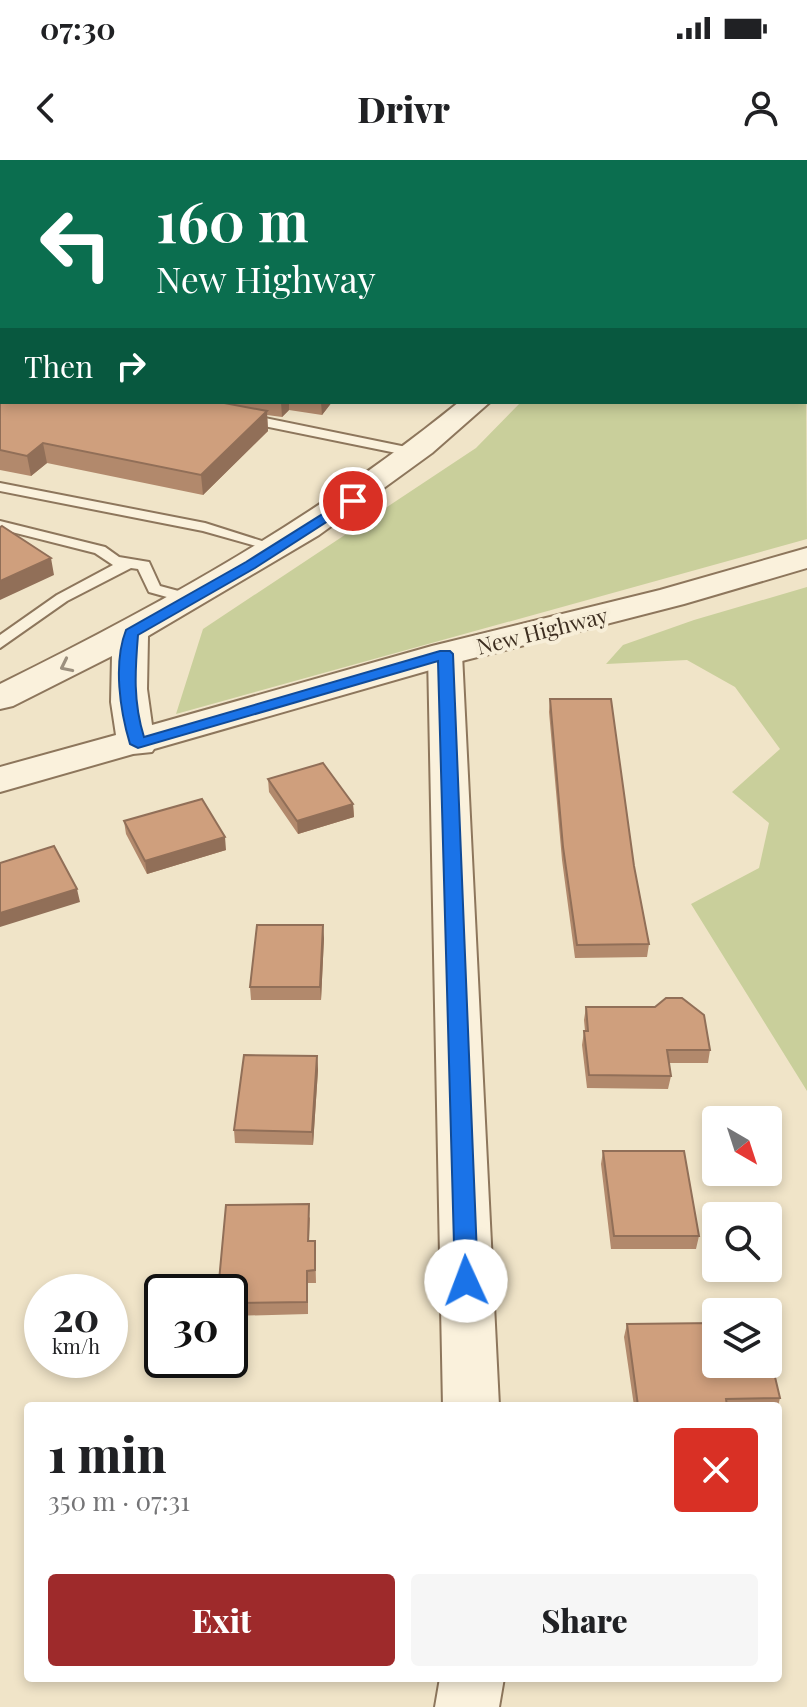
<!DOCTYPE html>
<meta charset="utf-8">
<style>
body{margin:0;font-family:"Playfair Display",serif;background:#f6f6f6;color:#202124;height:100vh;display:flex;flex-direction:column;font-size:30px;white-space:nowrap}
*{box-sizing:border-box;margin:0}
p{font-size:26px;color:#757577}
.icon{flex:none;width:44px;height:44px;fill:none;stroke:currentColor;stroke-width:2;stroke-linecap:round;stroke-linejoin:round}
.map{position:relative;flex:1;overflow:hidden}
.side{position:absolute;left:24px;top:1242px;width:758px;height:280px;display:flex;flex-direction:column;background:#fff;border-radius:8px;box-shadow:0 4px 12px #0003}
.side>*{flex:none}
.hud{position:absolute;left:0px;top:0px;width:808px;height:244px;box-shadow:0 4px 12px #0003;background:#0b6e4f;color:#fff;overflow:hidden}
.needle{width:52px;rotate:141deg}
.fabs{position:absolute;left:702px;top:946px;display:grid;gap:16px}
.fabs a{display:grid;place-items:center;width:80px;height:80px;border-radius:8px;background:#fff;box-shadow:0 4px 12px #0003;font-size:40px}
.speed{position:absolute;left:24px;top:1114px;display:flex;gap:16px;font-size:40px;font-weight:700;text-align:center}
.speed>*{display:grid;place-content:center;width:104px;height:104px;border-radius:50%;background:#fff;box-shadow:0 4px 12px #0003;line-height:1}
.speed small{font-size:20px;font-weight:400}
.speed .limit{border:4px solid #111;border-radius:12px;background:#fff;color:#111}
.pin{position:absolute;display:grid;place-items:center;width:68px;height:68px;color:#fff;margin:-34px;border:4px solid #fff;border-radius:50%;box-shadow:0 2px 8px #0007}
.me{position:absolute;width:88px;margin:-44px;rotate:358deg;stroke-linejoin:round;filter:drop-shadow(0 0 6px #0008)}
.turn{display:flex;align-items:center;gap:28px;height:168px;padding:0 24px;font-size:36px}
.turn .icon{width:104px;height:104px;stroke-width:2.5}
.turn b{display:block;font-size:56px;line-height:68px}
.then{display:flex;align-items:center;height:76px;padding:0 24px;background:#0003;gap:16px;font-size:30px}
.round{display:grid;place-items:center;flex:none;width:84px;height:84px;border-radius:8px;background:#f6f6f6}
.overview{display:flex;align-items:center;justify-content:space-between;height:136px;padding:0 24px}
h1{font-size:48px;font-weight:800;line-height:60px}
.action{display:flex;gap:16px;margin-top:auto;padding:16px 24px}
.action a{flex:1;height:92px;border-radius:8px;background:#9e2a2b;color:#fff;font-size:32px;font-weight:800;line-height:92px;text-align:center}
.action a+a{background:#f6f6f6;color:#202124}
.status{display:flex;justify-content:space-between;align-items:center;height:56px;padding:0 40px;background:#fff;direction:ltr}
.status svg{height:22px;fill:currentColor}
header{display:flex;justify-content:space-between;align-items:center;height:104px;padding:0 24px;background:#fff;font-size:36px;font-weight:800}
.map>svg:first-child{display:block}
.green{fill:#c9cf9b}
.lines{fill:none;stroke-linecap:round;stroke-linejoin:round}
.service-casing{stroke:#8d765c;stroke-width:4}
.minor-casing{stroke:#8d765c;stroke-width:4}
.tertiary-casing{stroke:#8d765c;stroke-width:4}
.motorway-casing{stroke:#5b4430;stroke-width:4}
.service{fill:#faf1dc;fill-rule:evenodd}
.minor{fill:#faf1dc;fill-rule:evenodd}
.tertiary{fill:#faf1dc;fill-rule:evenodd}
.motorway{fill:#e0a458;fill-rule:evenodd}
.wall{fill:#b2896c}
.shaded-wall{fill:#916f58}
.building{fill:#cf9f7d;stroke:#916f58;stroke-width:2}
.oneway{stroke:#9c907e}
.route{fill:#1a73e8;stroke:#114b97;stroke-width:2}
.labels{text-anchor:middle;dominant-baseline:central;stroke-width:8;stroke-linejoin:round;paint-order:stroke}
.street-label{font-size:22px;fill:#3d2e20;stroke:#f7eed8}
</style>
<div class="status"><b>07:30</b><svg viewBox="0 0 49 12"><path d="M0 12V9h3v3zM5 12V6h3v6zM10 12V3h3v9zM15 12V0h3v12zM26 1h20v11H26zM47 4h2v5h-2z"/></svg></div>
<header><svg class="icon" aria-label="back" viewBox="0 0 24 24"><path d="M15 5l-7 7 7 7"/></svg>Drivr<svg class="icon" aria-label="person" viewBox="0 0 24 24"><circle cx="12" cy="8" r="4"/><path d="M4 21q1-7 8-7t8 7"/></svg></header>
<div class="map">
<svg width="807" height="1547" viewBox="0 0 807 1547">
<rect width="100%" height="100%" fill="#f0e4c8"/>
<path class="green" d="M 806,216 L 807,379 L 176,554 L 203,469 L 476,288 L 521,242 L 806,242 Z
M 807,427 L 807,931 L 691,744 L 759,708 L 769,663 L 732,632 L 780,589 L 735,527 L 687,500 L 606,504 L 623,485 L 694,460 Z"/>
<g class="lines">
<g class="service-casing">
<path id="service" d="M 0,40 L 2,40 L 2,46 L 0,46 Z
M 0,54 L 2,54 L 2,63 L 0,63 Z
M 0,80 L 2,80 L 0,87 Z
M 2,157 L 2,165 L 0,166 L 0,158 Z
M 240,253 L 416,289 L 423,293 L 416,297 L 235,260 L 235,254 Z
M 0,323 L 205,363 L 284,388 L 277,392 L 203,371 L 0,331 Z
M 0,361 L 105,387 L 119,397 L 149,402 L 160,426 L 197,436 L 200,439 L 192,444 L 149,432 L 138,409 L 131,408 L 67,441 L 0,488 L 0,475 L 57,435 L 113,405 L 95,393 L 0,369 Z"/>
</g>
<g class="minor-casing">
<path id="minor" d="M 0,102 L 2,103 L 2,117 L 0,116 Z
M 445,484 L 457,487 L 462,494 L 499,1246 L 443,1246 L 428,494 L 433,487 Z
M 440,1518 L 504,1518 L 499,1547 L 435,1547 Z"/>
</g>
<g class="tertiary-casing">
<path id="tertiary" d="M 582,0 L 604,0 L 604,2 L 582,2 Z
M 459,242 L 490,242 L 432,293 L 319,375 L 148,476 L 147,529 L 152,565 L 432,486 L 660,430 L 807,388 L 807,408 L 684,444 L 458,502 L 154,589 L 152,592 L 133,594 L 0,632 L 0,607 L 116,575 L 111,542 L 112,496 L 13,546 L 0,549 L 0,524 C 162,444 318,357 459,242 Z"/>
</g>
<g class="motorway-casing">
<path id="motorway" d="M 715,0 L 737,0 L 738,2 L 716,2 Z
M 806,163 L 807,163 L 807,182 L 806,182 Z"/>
</g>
<use href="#service" class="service"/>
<use href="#minor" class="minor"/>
<use href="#tertiary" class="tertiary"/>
<use href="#motorway" class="motorway"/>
</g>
<path class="wall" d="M 0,202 L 2,242 L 332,242 L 322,255 L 289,250 L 282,257 L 267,255 L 268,271 L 203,335 L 47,303 L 31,316 L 0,310 Z
M 550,539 L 634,706 L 649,784 L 647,797 L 575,798 L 562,700 L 549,552 Z
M 268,619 L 353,644 L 354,657 L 298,674 L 269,632 Z
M 124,661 L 226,690 L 147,714 L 126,674 Z
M 324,778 L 321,840 L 251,840 L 250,827 Z
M 586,847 L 710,890 L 708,903 L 669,903 L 671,916 L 668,929 L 587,928 L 582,885 L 584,871 L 585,871 L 584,860 Z
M 317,896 L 318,910 L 313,985 L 235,983 L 234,970 Z
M 603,991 L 699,1076 L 696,1089 L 611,1089 L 601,1004 Z
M 310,1057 L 309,1081 L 315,1081 L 316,1123 L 308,1123 L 308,1154 L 230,1156 L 230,1132 Z
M 627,1164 L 780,1238 L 778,1246 L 634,1246 L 624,1177 Z"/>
<path class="shaded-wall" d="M 52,0 L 140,0 L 140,1 L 40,2 Z
M 2,8 L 2,25 L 0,26 L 0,9 Z
M 281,242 L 289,242 L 289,250 L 282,257 Z
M 321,242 L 332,242 L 322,255 Z
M 267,251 L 268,271 L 203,335 L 201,315 Z
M 43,283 L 47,303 L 31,316 L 27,296 Z
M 51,398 L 54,415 L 0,440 L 0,421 Z
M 353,644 L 354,657 L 298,674 L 297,661 Z
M 225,677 L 226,690 L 147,714 L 145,701 Z
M 77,729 L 80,742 L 0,767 L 0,753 Z
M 323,765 L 324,778 L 321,840 L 320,827 Z
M 317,896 L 318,910 L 313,985 L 312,972 Z"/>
<path class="building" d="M 0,0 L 52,0 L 40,2 L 2,2 L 2,8 L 0,9 Z
M 0,202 L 2,203 L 2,242 L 219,242 L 267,251 L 201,315 L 43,283 L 27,296 L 0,290 Z
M 2,366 L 51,398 L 0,421 L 0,367 Z
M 550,539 L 611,539 L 634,706 L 649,784 L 577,785 L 563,687 Z
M 323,603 L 353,644 L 297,661 L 268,619 Z
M 202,639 L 225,677 L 145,701 L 124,661 Z
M 54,686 L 77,729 L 0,753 L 0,703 Z
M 257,765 L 323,765 L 320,827 L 250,827 Z
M 666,838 L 682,838 L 704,855 L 710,890 L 667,890 L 671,916 L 589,915 L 584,871 L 588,871 L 586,847 L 655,847 Z
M 244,895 L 317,896 L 312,972 L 234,970 Z
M 603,991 L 684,991 L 699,1076 L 614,1076 Z
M 309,1044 L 308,1081 L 315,1081 L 315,1110 L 307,1111 L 307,1142 L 230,1143 L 230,1132 L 218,1132 L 226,1045 Z
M 716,1163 L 716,1204 L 768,1204 L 768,1196 L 770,1196 L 780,1238 L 726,1239 L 727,1246 L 638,1246 L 627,1164 Z"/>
<defs><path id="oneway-chevron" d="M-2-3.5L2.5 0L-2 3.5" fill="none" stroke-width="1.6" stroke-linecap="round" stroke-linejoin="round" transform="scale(2)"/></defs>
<use class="oneway" href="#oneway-chevron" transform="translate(66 506) rotate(154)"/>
<path class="route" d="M 348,338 L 359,341 L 255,408 L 138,475 C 135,511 133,542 144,577 L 440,491 L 450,491 L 453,494 L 478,1121 L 474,1128 L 466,1130 L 458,1128 L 455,1121 L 438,501 L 138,588 L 130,584 C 120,551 113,503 126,470 L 246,402 Z"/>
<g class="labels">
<g class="street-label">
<text transform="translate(542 470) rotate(-14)">New Highway</text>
</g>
</g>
</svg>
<div class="fabs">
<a><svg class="needle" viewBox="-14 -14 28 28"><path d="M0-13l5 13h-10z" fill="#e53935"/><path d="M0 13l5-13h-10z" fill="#757577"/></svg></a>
<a><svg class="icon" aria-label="search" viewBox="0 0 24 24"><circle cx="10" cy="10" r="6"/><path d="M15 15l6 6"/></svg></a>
<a><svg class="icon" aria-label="layers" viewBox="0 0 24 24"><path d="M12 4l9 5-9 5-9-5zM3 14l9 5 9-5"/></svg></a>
</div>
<div class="speed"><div>20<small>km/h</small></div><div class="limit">30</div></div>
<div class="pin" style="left:353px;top:341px;background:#d93025"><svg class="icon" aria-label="arrive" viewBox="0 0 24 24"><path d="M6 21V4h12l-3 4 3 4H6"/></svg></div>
<svg class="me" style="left:466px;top:1121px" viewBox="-20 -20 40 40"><circle r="19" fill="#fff"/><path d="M0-13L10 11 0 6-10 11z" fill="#1a73e8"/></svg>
<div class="hud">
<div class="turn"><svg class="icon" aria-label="left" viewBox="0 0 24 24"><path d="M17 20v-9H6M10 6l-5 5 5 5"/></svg><div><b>160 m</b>New Highway</div></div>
<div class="then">Then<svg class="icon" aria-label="right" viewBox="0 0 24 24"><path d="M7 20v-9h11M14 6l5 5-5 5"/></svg></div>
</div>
<section class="side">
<div class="overview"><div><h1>1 min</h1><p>350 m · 07:31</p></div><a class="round" style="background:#d93025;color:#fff"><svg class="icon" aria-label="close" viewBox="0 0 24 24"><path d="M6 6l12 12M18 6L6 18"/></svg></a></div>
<div class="action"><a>Exit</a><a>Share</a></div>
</section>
</div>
